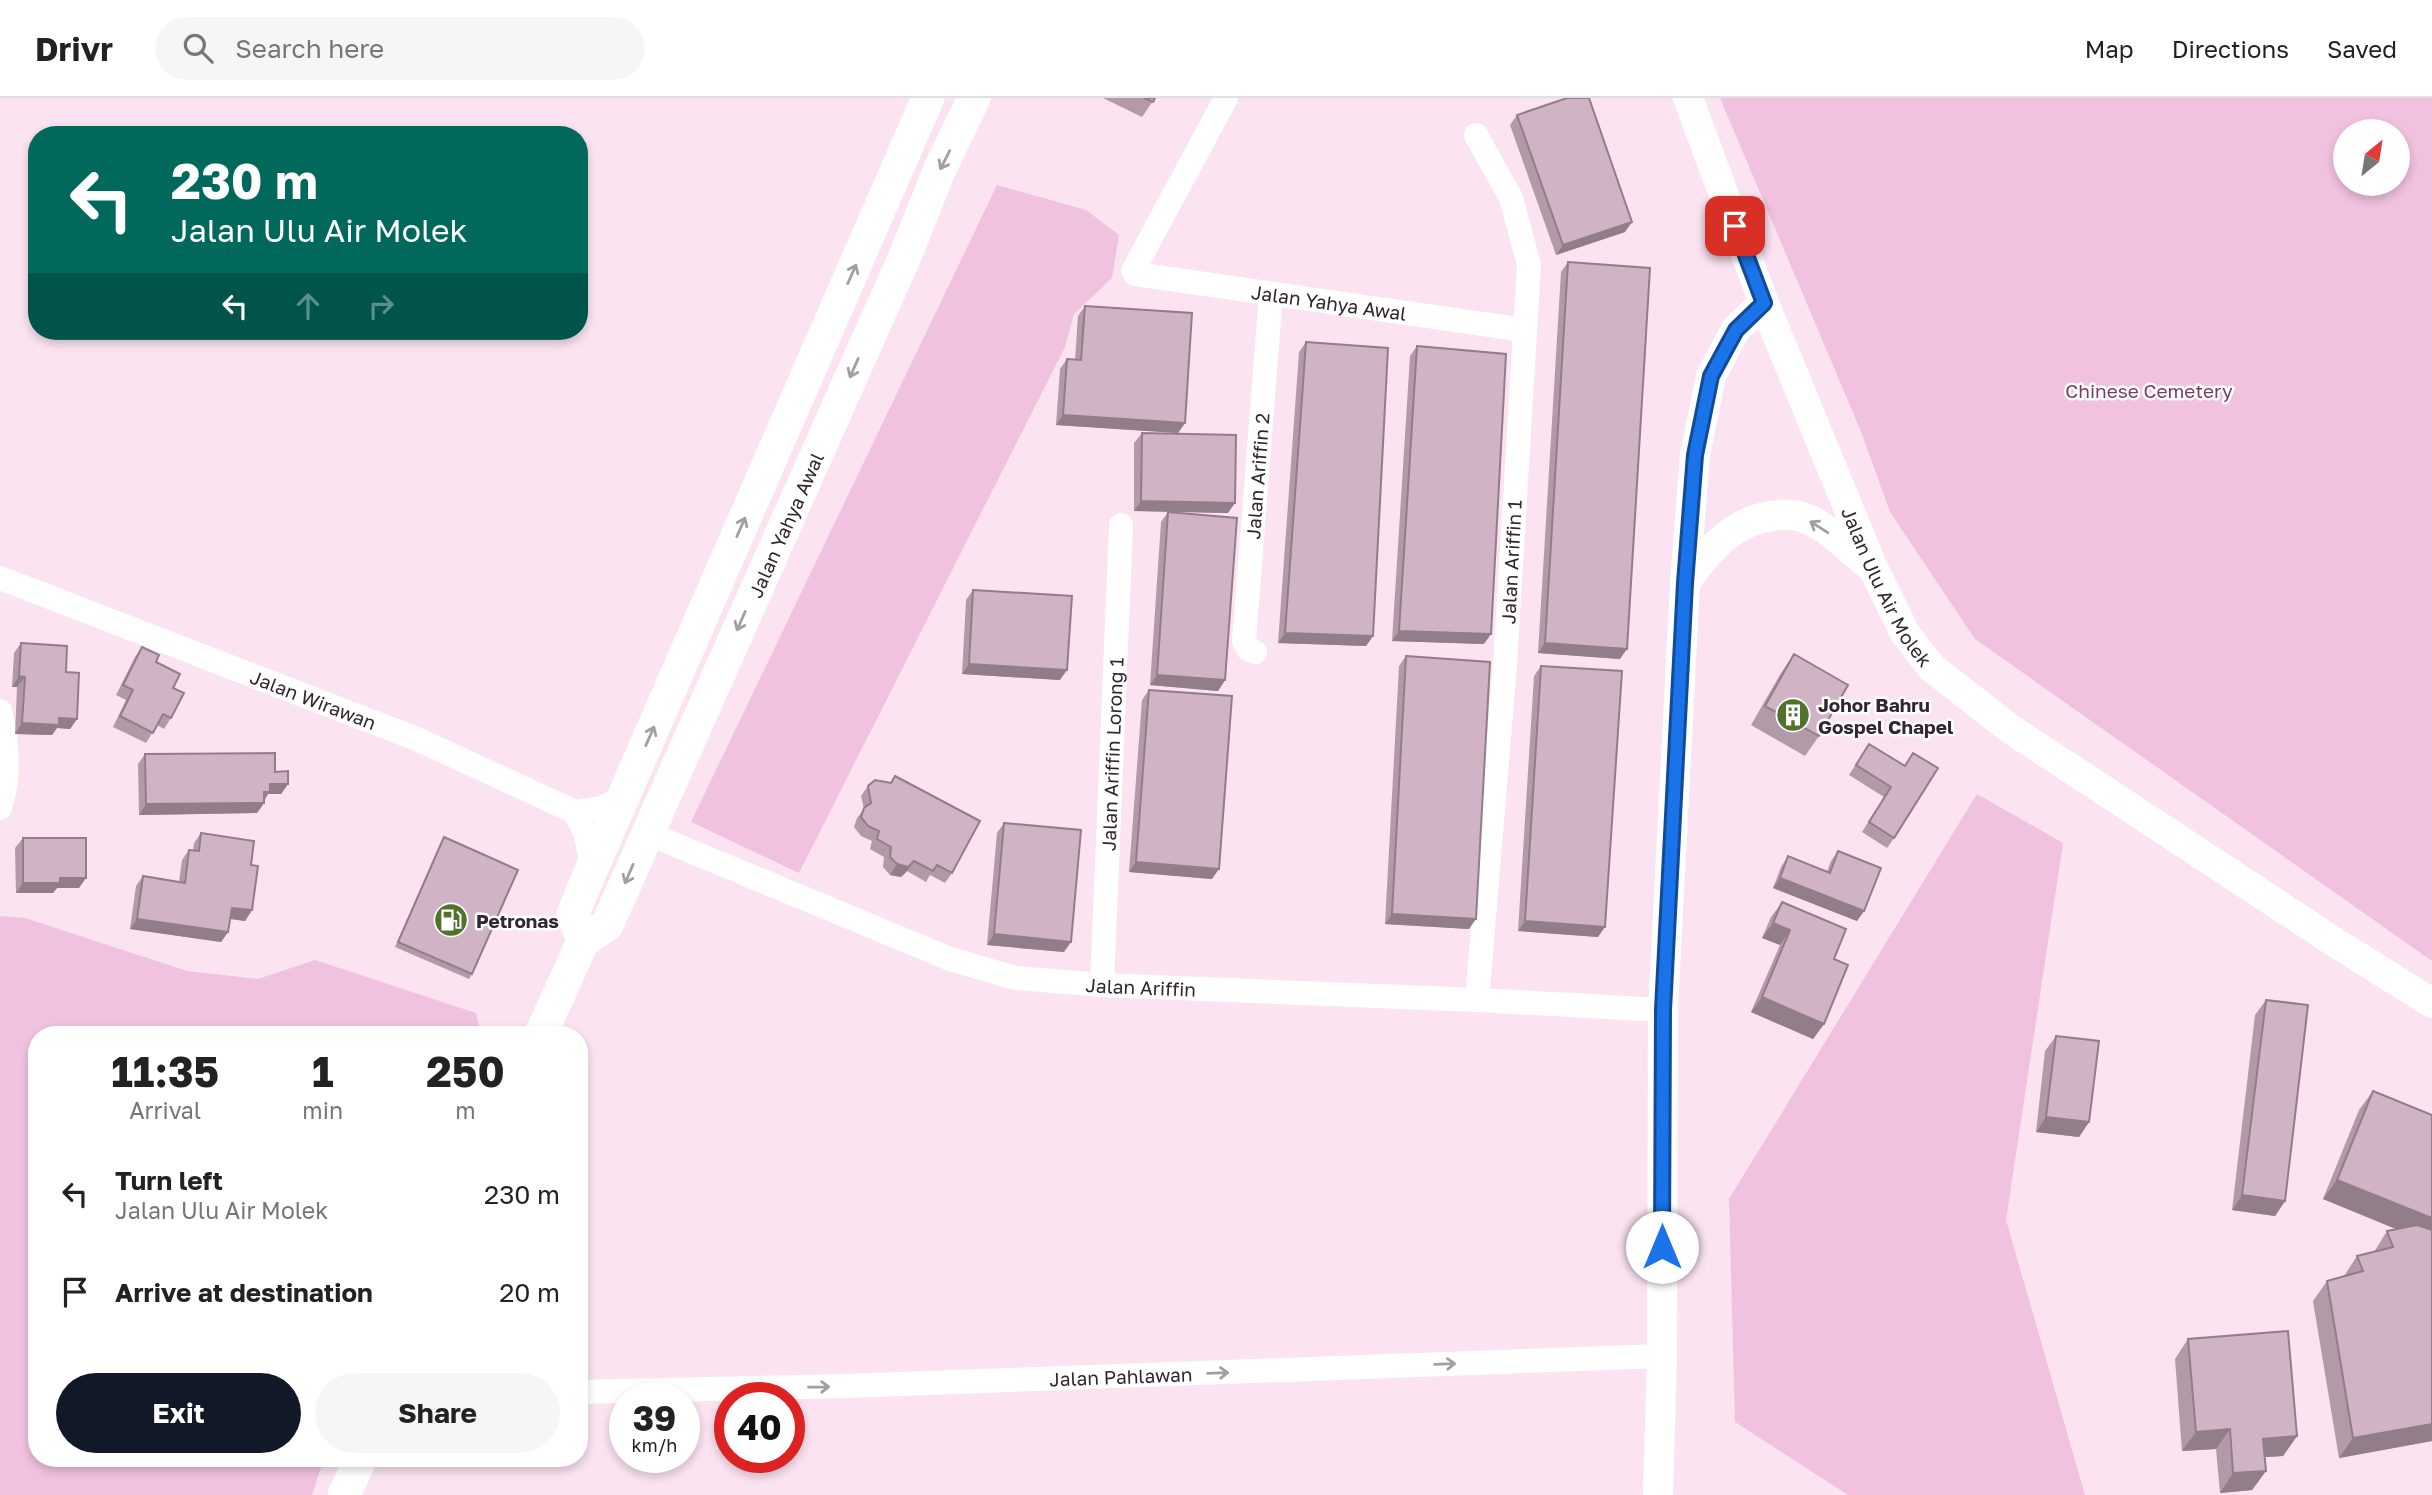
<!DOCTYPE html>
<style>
body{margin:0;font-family:"Golos Text",sans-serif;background:#f6f6f6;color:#222;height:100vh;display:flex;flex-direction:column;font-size:26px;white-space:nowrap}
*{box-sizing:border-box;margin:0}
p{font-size:23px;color:#767676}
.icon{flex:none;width:38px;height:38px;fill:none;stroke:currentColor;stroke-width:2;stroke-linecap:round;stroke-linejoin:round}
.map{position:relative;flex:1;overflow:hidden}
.panel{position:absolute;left:28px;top:928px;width:560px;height:441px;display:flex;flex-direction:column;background:#fff;border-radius:28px;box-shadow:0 4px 10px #0003}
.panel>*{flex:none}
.banner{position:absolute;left:28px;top:28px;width:560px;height:214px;border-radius:28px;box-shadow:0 4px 10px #0003;background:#00695c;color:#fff;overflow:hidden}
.needle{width:46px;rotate:30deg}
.fabs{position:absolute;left:2333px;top:21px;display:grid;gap:14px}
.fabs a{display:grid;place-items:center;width:77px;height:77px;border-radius:50%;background:#fff;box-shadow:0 4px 10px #0003;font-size:35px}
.speed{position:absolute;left:609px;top:1284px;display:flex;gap:14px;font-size:35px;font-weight:700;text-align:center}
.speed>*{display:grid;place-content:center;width:91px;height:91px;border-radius:50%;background:#fff;box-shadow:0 4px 10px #0003;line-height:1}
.speed small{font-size:18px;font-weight:400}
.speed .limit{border:10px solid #d22;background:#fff;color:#111}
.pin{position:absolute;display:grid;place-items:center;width:60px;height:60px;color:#fff;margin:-30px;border-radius:14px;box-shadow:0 4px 10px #0006}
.me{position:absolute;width:77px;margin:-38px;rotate:0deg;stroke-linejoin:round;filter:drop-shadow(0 0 5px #0008)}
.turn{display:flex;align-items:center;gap:24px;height:147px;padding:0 28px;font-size:32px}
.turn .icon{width:91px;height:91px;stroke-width:2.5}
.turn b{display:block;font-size:49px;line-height:60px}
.lanes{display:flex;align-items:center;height:66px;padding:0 28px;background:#0003;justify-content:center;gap:35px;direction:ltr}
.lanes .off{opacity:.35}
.eta{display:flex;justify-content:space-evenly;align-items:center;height:119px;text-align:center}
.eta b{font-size:42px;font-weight:700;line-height:49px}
.button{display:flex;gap:14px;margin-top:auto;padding:14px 28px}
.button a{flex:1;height:80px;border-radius:42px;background:#111827;color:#fff;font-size:28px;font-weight:700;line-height:80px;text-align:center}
.button a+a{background:#f6f6f6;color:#222}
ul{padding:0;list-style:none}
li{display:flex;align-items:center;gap:21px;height:98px;padding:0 28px}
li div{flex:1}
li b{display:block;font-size:26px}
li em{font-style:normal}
header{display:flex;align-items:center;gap:42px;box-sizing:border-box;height:98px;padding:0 35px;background:#fff;border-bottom:2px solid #e0e0e0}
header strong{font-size:33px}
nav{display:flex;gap:38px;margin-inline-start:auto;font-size:24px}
.search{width:490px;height:63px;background:#f6f6f6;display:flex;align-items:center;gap:18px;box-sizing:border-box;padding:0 24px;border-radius:38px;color:#767676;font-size:26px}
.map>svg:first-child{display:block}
.green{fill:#f1c1e0;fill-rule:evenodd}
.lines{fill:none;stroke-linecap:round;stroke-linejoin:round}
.minor{stroke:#fff;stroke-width:24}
.tertiary{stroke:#fff;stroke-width:30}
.secondary{stroke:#fff;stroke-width:33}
.wall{fill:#b39aa9}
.shaded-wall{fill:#927d8a}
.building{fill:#d0b3c5;stroke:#927d8a;stroke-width:2}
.oneway{stroke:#a39ea1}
.route-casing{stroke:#114b97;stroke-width:18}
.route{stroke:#1a73e8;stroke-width:12}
.labels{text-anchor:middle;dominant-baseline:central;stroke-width:5;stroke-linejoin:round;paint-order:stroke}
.street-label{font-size:19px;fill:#32272e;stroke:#fff}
.park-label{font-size:19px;fill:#7b3967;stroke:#fff}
.poi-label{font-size:19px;font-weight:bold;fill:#32272e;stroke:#fff;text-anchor:start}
</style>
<header>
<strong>Drivr</strong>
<div class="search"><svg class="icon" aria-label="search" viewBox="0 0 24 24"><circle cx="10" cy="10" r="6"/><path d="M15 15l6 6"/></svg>Search here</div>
<nav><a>Map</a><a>Directions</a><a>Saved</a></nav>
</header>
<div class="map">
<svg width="2432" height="1397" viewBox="0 0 2432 1397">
<rect width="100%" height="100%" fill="#fbe3f2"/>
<path class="green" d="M 1720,0 L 2432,0 L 2432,863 L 1975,541 L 1890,414 L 1862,336 ZM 2345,33 L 2398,33 L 2398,86 L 2345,86 Z
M 997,87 L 1086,112 L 1119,137 L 1112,180 L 1074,216 L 1065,249 L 799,775 L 691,724 Z
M 1977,696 L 2063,745 L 2006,1122 L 2085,1397 L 1848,1397 L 1735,1324 L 1729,1101 Z
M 0,818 L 25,820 L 187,873 L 258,881 L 315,862 L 476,915 L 481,936 L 37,936 L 37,1360 L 324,1360 L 312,1397 L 0,1397 Z"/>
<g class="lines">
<g class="minor">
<path id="s1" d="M 1226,0 L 1133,173 L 1135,176 L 1525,232"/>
<path d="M 1476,37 L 1511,100 L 1529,167 L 1505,567 L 1477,902"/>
<path id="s2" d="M 0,480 L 417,641 L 575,714 L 601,710 L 623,700"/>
<path id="s3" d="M 1255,554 L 1248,551 L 1244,543 L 1271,196"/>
<path d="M 0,613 C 8,645 10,678 0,710"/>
<path d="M 575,714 L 586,737 L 592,770"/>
<path id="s4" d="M 647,735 L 950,861 L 1015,880 L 1102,887 L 1477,902 L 1663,912"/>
<path id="s5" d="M 1102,887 L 1121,427"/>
<path id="s6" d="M 579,1294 L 845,1288 L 1662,1258"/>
</g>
<g class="tertiary">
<path id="s7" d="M 1688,0 L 1764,205 L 1873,470 L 1905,535 L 1931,569 L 2009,630 L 2333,843 L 2432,905"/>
<path d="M 1685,485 C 1707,454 1732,423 1772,418 C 1790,415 1804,417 1819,427 C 1837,438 1853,455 1870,468"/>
<path d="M 1658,1397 L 1662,1258 L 1663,912 L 1685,485 L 1695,357 L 1711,278 L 1736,231 L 1764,205"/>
</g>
<g class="secondary">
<path d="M 583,843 L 573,816 L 584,789 L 928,0"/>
<path id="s8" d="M 541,936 L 583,843 L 607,827 L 906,156 L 939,73 L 974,0"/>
<path d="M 344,1397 L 361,1360"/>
</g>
</g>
<path class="wall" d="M 1103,0 L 1155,0 L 1142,19 Z
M 1517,17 L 1625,134 L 1556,157 L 1510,27 Z
M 1568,164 L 1620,561 L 1538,555 L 1561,174 Z
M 1085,208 L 1185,325 L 1178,335 L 1056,327 L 1060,271 L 1067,261 L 1075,262 L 1078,218 Z
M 1306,244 L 1373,538 L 1366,548 L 1278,545 L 1299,254 Z
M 1417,248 L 1484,546 L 1392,543 L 1410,258 Z
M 1142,335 L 1228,415 L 1134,413 L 1134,345 Z
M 1168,414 L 1225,582 L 1218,593 L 1150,587 L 1161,424 Z
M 973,492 L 1060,582 L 962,576 L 966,502 Z
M 21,545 L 66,574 L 77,621 L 70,631 L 57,630 L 52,637 L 15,636 L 17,589 L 12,589 L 14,555 Z
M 142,549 L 156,564 L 171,620 L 164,631 L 157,627 L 146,645 L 113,629 L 126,602 L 116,597 L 135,559 Z
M 1794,556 L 1819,638 L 1805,658 L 1751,627 L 1781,575 Z
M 1406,558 L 1469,831 L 1385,826 L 1399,568 Z
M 1541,568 L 1598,839 L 1518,833 L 1534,578 Z
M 1149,592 L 1212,781 L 1129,774 L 1142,602 Z
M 1869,646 L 1904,668 L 1913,655 L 1894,740 L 1887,750 L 1862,734 L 1884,699 L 1849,677 Z
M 145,656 L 275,674 L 288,686 L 281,696 L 268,696 L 264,703 L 264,705 L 257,715 L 139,717 L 138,666 Z
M 895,678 L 952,775 L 945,785 L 930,777 L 926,784 L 907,773 L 901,779 L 890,777 L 883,769 L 884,759 L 870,751 L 872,743 L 861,738 L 854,729 L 857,720 L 864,711 L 861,698 L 868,688 L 890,685 Z
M 1004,725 L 1064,854 L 987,847 L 997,735 Z
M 201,735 L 251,767 L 252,812 L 245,823 L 230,821 L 228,834 L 221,844 L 130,831 L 136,788 L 143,778 L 179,784 L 182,762 L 189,752 L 193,753 L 194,745 Z
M 444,739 L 472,876 L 469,881 L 395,849 L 441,744 Z
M 23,740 L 79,790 L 57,790 L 53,795 L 16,795 L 15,750 Z
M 1838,753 L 1864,813 L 1857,823 L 1773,790 L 1781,769 L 1788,758 L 1827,774 L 1831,763 Z
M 1782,804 L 1834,861 L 1824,926 L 1813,941 L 1751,914 L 1780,847 L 1762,840 L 1771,819 Z
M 2266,902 L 2285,1103 L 2275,1118 L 2232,1112 L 2255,917 Z
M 2056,938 L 2089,1024 L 2079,1039 L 2036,1034 L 2045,953 Z
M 2373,993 L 2432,1017 L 2432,1343 L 2339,1360 L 2313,1203 L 2327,1183 L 2344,1178 L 2357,1158 L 2374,1154 L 2387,1133 L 2397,1131 L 2323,1101 L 2359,1012 Z
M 2188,1241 L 2297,1338 L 2283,1358 L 2265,1359 L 2266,1373 L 2252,1392 L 2220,1395 L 2216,1351 L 2182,1353 L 2175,1261 Z"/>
<path class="shaded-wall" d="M 1632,124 L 1625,134 L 1556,157 L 1563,147 Z
M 1063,317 L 1185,325 L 1178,335 L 1056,327 Z
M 1141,403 L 1235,405 L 1228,415 L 1134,413 Z
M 1399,533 L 1491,536 L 1484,546 L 1392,543 Z
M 1285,535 L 1373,538 L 1366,548 L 1278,545 Z
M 1545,545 L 1627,551 L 1620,561 L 1538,555 Z
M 969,566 L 1067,572 L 1060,582 L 962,576 Z
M 1157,577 L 1225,582 L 1218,593 L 1150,587 Z
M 19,578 L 25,579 L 17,589 L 12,589 Z
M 59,620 L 77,621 L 70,631 L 57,630 L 52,637 L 15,636 L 22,625 Z
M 270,686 L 288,686 L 281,696 L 268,696 L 263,704 L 257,704 Z
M 264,705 L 257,715 L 139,717 L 146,706 Z
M 914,763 L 907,773 L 901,779 L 890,777 L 897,766 Z
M 1136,764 L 1219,771 L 1212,781 L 1129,774 Z
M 60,780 L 86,780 L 79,790 L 57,790 L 53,795 L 16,795 L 23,785 Z
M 1780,780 L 1864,813 L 1857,823 L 1773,790 Z
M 232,810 L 252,812 L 245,823 L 225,820 Z
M 1392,816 L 1476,821 L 1469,831 L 1385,826 Z
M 137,821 L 228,834 L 221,844 L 130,831 Z
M 1525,823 L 1605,829 L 1598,839 L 1518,833 Z
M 1773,825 L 1790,832 L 1780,847 L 1762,840 Z
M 994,836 L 1071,844 L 1064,854 L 987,847 Z
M 1762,899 L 1824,926 L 1813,941 L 1751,914 Z
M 2046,1019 L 2089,1024 L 2079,1039 L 2036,1034 Z
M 2337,1082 L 2432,1120 L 2432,1146 L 2323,1101 Z
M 2242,1097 L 2285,1103 L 2275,1118 L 2232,1112 Z
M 2432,1326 L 2432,1343 L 2339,1360 L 2353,1340 Z
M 2230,1331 L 2216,1351 L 2182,1353 L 2196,1334 Z
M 2297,1338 L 2283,1358 L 2250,1360 L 2263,1341 Z
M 2266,1373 L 2252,1392 L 2220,1395 L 2233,1375 Z"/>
<path class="building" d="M 1144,0 L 1155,0 L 1153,4 Z
M 1567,0 L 1589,0 L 1632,124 L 1563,147 L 1517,17 Z
M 1568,164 L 1650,170 L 1627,551 L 1545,545 Z
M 1085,208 L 1192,215 L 1185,325 L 1063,317 L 1067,261 L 1081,262 Z
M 1306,244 L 1388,250 L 1373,538 L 1285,535 Z
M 1417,248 L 1506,256 L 1491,536 L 1399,533 Z
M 1142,335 L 1236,337 L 1235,405 L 1141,403 Z
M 1168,414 L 1237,420 L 1225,582 L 1157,577 Z
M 973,492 L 1072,498 L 1067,572 L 969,566 Z
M 21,545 L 67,548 L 66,574 L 79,575 L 77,621 L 59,620 L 59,627 L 22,625 L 25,579 L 19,578 Z
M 142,549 L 159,557 L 156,564 L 180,576 L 173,590 L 184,595 L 171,620 L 163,616 L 153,635 L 120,618 L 133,592 L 123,587 Z
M 1794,556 L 1848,587 L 1819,638 L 1765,608 Z
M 1406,558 L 1490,564 L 1476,821 L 1392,816 Z
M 1541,568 L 1622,573 L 1605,829 L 1525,823 Z
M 1149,592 L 1232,598 L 1219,771 L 1136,764 Z
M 1869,646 L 1905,668 L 1913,655 L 1938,670 L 1894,740 L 1869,724 L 1891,689 L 1856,667 Z
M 275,655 L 275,674 L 288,673 L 288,686 L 270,686 L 270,694 L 264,694 L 264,705 L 146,706 L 145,656 Z
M 895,678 L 980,723 L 952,775 L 937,767 L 933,773 L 914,763 L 908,769 L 897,766 L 890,759 L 891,749 L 877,741 L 879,733 L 868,728 L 861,719 L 864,710 L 871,705 L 868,688 L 875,682 L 891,685 Z
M 1004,725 L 1081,732 L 1071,844 L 994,836 Z
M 201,735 L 254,743 L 251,767 L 258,768 L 252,812 L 232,810 L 228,834 L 137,821 L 143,778 L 185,785 L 189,752 L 199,753 Z
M 444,739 L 518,772 L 472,876 L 398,844 Z
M 23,740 L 86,740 L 86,780 L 60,780 L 60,785 L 23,785 Z
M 1838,753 L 1881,770 L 1864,813 L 1780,780 L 1788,758 L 1830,775 Z
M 1782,804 L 1846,831 L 1834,861 L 1848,867 L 1824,926 L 1762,899 L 1790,832 L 1773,825 Z
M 2266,902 L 2308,907 L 2285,1103 L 2242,1097 Z
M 2056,938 L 2099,943 L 2089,1024 L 2046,1019 Z
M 2373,993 L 2432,1017 L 2432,1120 L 2337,1082 Z
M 2417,1127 L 2432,1132 L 2432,1326 L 2353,1340 L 2327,1183 L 2363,1173 L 2357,1158 L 2393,1149 L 2387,1133 Z
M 2288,1233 L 2297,1338 L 2263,1341 L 2266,1373 L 2233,1375 L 2230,1331 L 2196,1334 L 2188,1241 Z"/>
<defs><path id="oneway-shaft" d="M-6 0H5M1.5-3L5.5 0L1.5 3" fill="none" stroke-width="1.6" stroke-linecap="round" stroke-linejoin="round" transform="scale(1.75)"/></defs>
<g class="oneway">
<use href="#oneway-shaft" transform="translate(945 62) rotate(117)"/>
<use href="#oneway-shaft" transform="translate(852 176) rotate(-66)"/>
<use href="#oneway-shaft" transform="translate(854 270) rotate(114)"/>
<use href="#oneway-shaft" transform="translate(741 429) rotate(-66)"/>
<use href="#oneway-shaft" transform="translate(1819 429) rotate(-148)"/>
<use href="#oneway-shaft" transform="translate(741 523) rotate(114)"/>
<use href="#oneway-shaft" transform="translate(650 638) rotate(-66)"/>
<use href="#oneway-shaft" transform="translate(629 776) rotate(113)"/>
<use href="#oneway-shaft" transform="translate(1445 1266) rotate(-2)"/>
<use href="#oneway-shaft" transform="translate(1218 1275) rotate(-2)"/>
<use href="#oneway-shaft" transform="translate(819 1289) rotate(-1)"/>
</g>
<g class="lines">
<g class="route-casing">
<path id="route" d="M 1662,1149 L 1663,912 L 1685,485 L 1695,357 L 1711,278 L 1736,232 L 1764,205 L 1735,128"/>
</g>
<use href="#route" class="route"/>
</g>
<defs>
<g id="building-disc" transform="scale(1.75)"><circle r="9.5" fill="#51722a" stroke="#fff"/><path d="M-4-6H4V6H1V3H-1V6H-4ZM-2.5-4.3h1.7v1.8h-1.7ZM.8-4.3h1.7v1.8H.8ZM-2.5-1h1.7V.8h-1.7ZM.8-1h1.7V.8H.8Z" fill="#fff"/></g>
<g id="fuel-disc" transform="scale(1.75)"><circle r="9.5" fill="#51722a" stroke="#fff"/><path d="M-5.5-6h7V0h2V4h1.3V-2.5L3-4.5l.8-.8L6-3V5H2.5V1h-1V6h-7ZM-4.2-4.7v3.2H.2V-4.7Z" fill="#fff"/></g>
</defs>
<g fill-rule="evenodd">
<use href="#building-disc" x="1793" y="617"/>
<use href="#fuel-disc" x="451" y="822"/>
</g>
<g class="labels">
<g class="street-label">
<text stroke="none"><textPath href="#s1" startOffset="396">Jalan Yahya Awal</textPath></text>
<text stroke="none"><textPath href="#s3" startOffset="182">Jalan Ariffin 2</textPath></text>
<text stroke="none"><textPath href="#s8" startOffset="569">Jalan Yahya Awal</textPath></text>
<text transform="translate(1511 464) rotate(-87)">Jalan Ariffin 1</text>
<text stroke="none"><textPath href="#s7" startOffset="528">Jalan Ulu Air Molek</textPath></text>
<text stroke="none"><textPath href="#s2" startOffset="336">Jalan Wirawan</textPath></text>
<text stroke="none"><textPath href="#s5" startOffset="231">Jalan Ariffin Lorong 1</textPath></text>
<text stroke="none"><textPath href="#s4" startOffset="522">Jalan Ariffin</textPath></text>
<text stroke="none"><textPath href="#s6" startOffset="542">Jalan Pahlawan</textPath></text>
</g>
<g class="park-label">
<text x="2149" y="292">Chinese Cemetery</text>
</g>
<g class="poi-label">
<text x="1818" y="606">Johor Bahru<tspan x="1818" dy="22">Gospel Chapel</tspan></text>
<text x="476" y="822">Petronas</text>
</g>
</g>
</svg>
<div class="fabs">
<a><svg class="needle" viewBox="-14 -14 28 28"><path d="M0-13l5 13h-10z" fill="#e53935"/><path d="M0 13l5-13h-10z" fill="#767676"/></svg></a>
</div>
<div class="speed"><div>39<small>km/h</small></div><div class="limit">40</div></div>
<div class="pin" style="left:1735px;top:128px;background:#d93025"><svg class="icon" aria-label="arrive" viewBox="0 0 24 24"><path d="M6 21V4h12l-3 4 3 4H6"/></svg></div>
<svg class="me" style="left:1662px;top:1149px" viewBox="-20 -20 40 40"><circle r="19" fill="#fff"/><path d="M0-13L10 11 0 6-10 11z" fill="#1a73e8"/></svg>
<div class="banner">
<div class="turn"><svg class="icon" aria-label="left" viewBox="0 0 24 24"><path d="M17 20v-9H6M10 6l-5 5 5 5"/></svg><div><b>230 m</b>Jalan Ulu Air Molek</div></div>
<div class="lanes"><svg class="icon" aria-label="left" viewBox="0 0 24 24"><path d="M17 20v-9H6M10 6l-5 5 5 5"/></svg><svg class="icon off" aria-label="ahead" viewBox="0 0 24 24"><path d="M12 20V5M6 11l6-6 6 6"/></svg><svg class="icon off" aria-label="right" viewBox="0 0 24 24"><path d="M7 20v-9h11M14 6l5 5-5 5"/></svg></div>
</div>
<section class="panel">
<div class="eta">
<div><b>11:35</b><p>Arrival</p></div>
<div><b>1</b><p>min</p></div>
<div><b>250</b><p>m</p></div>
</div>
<ul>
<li><svg class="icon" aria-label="left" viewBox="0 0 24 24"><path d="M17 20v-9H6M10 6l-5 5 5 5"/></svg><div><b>Turn left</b><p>Jalan Ulu Air Molek</p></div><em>230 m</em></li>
<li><svg class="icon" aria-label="arrive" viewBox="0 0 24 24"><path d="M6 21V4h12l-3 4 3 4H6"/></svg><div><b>Arrive at destination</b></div><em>20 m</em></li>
</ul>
<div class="button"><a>Exit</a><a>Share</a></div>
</section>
</div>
